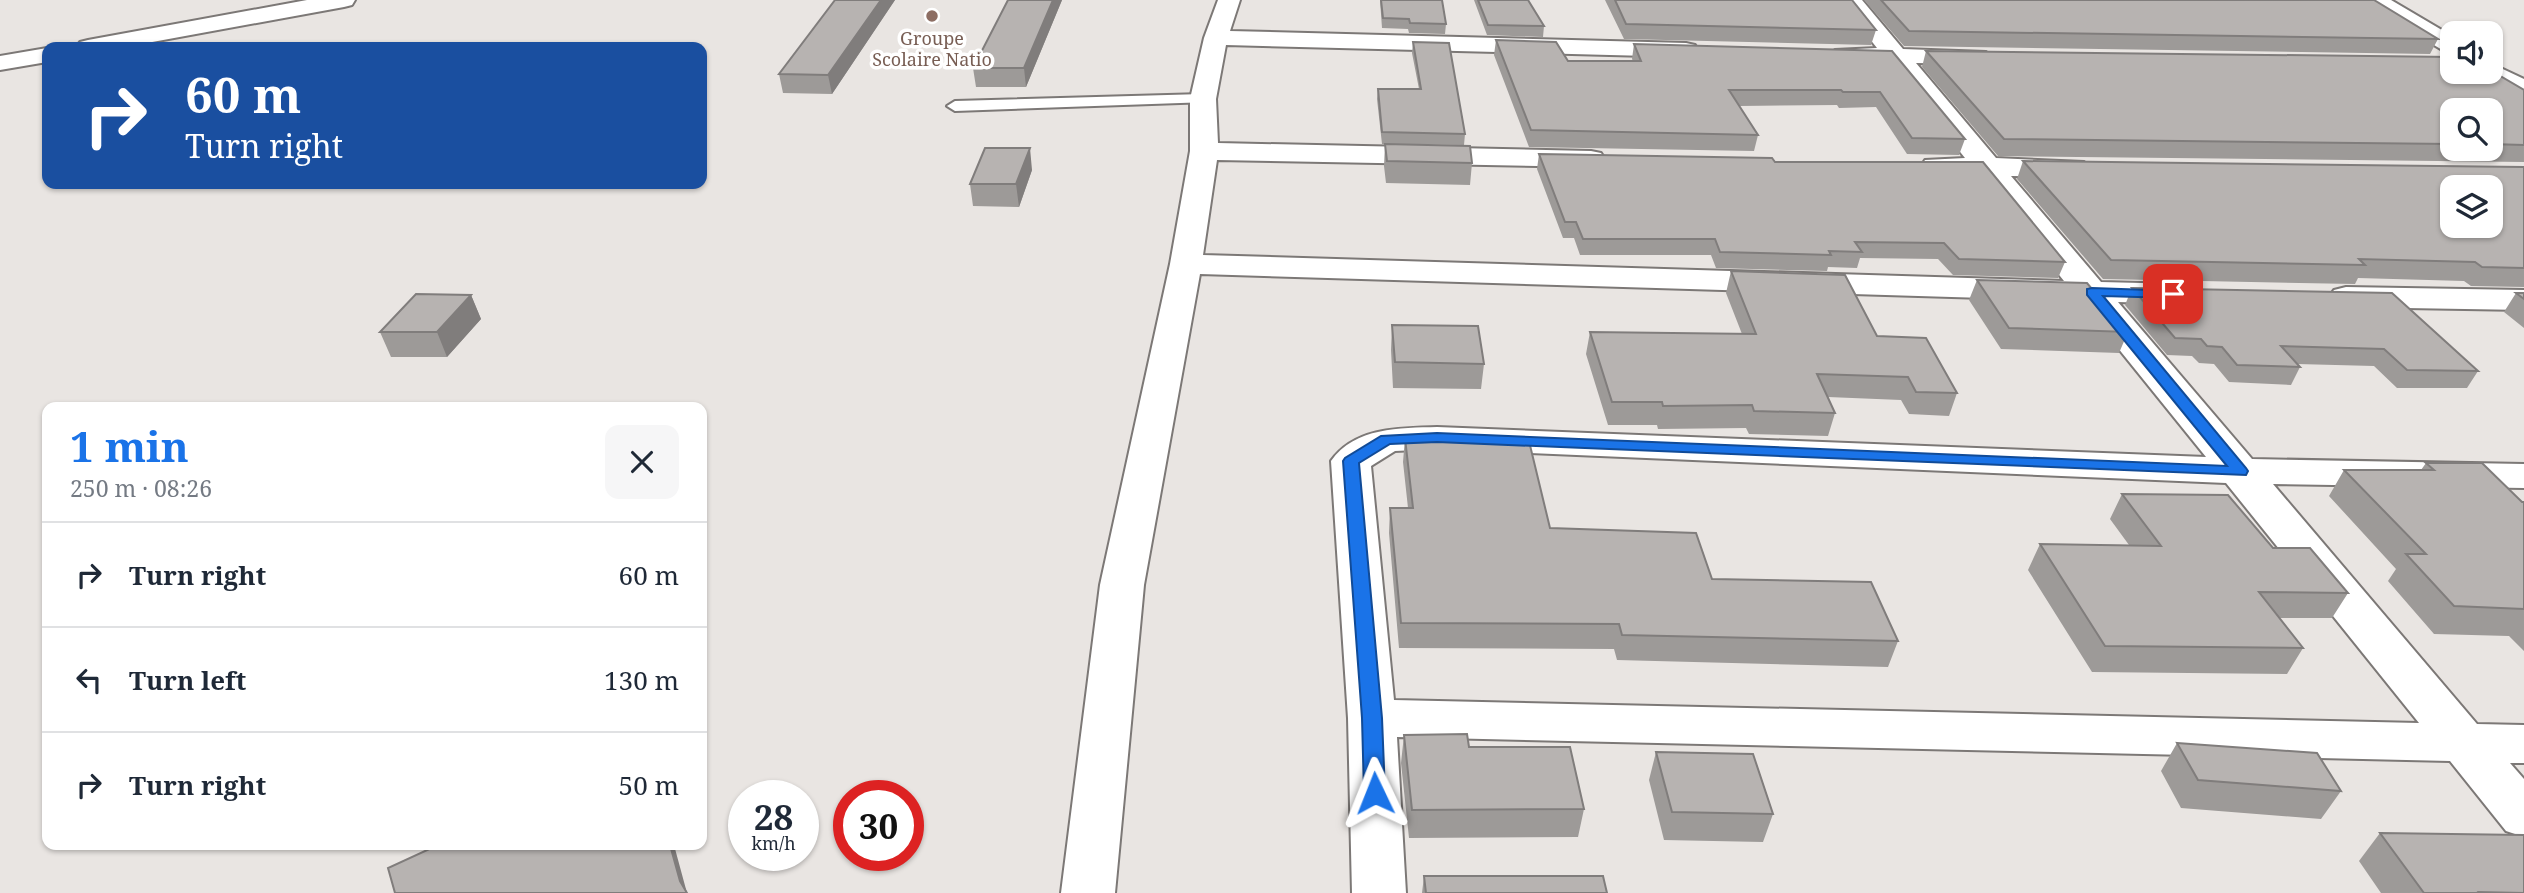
<!DOCTYPE html>
<meta charset="utf-8">
<style>
body{margin:0;font-family:"Noto Serif",serif;background:#f6f6f7;color:#1f2937;height:100vh;display:flex;flex-direction:column;font-size:26px;white-space:nowrap}
*{box-sizing:border-box;margin:0}
p{font-size:23px;color:#747a83}
.icon{flex:none;width:38px;height:38px;fill:none;stroke:currentColor;stroke-width:2;stroke-linecap:round;stroke-linejoin:round}
.map{position:relative;flex:1;overflow:hidden}
.side{position:absolute;left:42px;top:402px;width:665px;height:448px;display:flex;flex-direction:column;background:#fff;border-radius:14px;box-shadow:0 2px 5px #0004}
.side>*{flex:none}
.guide{position:absolute;left:42px;top:42px;width:665px;height:147px;border-radius:14px;box-shadow:0 2px 5px #0004;background:#1a4fa0;color:#fff;overflow:hidden}
.controls{position:absolute;left:2440px;top:21px;display:grid;gap:14px}
.controls a{display:grid;place-items:center;width:63px;height:63px;border-radius:14px;background:#fff;box-shadow:0 2px 5px #0004;font-size:35px}
.speed{position:absolute;left:728px;top:780px;display:flex;gap:14px;font-size:35px;font-weight:700;text-align:center}
.speed>*{display:grid;place-content:center;width:91px;height:91px;border-radius:50%;background:#fff;box-shadow:0 2px 5px #0004;line-height:1}
.speed small{font-size:18px;font-weight:400}
.speed .limit{border:10px solid #d22;background:#fff;color:#111}
.pin{position:absolute;display:grid;place-items:center;width:60px;height:60px;color:#fff;margin:-30px;border-radius:14px;box-shadow:0 4px 10px #0006}
.me{position:absolute;width:77px;margin:-38px;rotate:358deg;stroke-linejoin:round;filter:drop-shadow(0 0 5px #0008)}
.turn{display:flex;align-items:center;gap:24px;height:147px;padding:0 28px;font-size:32px}
.turn .icon{width:91px;height:91px;stroke-width:2.5}
.turn b{display:block;font-size:49px;line-height:60px}
.round{display:grid;place-items:center;flex:none;width:74px;height:74px;border-radius:14px;background:#f6f6f7}
.headline{display:flex;align-items:center;justify-content:space-between;height:119px;padding:0 28px}
h1{font-size:42px;font-weight:700;line-height:52px;color:#1a73e8}
ul{padding:0;list-style:none}
li{display:flex;align-items:center;gap:21px;height:105px;padding:0 28px;border-top:2px solid #e0e1e3}
li div{flex:1}
li b{display:block;font-size:26px}
li em{font-style:normal}
.map>svg:first-child{display:block}
.lines{fill:none;stroke-linecap:round;stroke-linejoin:round}
.service-casing{stroke:#7c7876;stroke-width:4}
.minor-casing{stroke:#7c7876;stroke-width:4}
.service{fill:#fff;fill-rule:evenodd}
.minor{fill:#fff;fill-rule:evenodd}
.wall{fill:#9d9a98;fill-rule:evenodd}
.shaded-wall{fill:#807d7c}
.building{fill:#b7b3b1;stroke:#807d7c;stroke-width:2;fill-rule:evenodd}
.route{fill:#1a73e8;stroke:#114b97;stroke-width:2}
.education-dot{fill:#8d6e63;stroke:#fff;stroke-width:2.5}
.labels{text-anchor:middle;dominant-baseline:central;stroke-width:7;stroke-linejoin:round;paint-order:stroke}
.far-education-label{font-size:18px;fill:#785e54;stroke:#fff}
</style>
<div class="map">
<svg width="2524" height="893" viewBox="0 0 2524 893">
<rect width="100%" height="100%" fill="#e9e5e2"/>
<g class="lines">
<g class="service-casing">
<path id="service" d="M 1203,94 L 1209,96 L 1211,99 L 1209,102 L 955,111 L 947,106 L 955,101 Z"/>
</g>
<g class="minor-casing">
<path id="minor" d="M 307,0 L 355,0 L 352,5 L 344,7 L 125,47 L 76,47 L 80,42 L 88,40 Z
M 1218,0 L 1240,0 L 1230,31 L 1686,43 L 1695,45 L 1698,50 L 1695,55 L 1686,57 L 1226,45 L 1216,99 L 1218,143 L 1591,151 L 1601,153 L 1605,159 L 1601,165 L 1591,167 L 1217,160 L 1203,255 L 2064,281 L 1979,175 L 1925,172 L 1921,166 L 1925,160 L 1965,158 L 1889,63 L 1835,60 L 1832,55 L 1835,50 L 1877,48 L 1839,0 L 1862,0 L 1903,49 L 1986,52 L 1989,57 L 1986,62 L 1977,64 L 1916,63 L 1996,158 L 2084,162 L 2088,168 L 2084,174 L 2074,177 L 2011,176 L 2101,282 L 2181,284 L 2193,287 L 2197,294 L 2193,301 L 2181,304 L 2118,302 L 2252,459 L 2524,464 L 2524,488 L 2273,484 L 2477,724 L 2524,725 L 2524,763 L 2510,763 L 2524,779 L 2524,837 L 2506,831 L 2450,761 L 1397,737 L 1406,893 L 1352,893 L 1348,718 L 1331,461 C 1355,427 1400,428 1437,427 L 2206,457 L 2080,301 L 1200,274 L 1144,585 L 1115,893 L 1061,893 L 1100,585 L 1170,264 L 1190,151 L 1190,99 L 1204,38 ZM 1437,449 L 2226,483 L 2419,723 L 1394,700 L 1371,466 L 1395,451 Z
M 2364,0 L 2391,0 L 2452,36 L 2452,53 L 2444,51 L 2367,5 Z
M 47,48 L 47,62 L 0,70 L 0,56 Z
M 2490,63 L 2524,79 L 2524,97 L 2481,75 L 2479,72 L 2490,72 Z
M 2346,287 L 2524,290 L 2524,310 L 2346,307 L 2334,304 L 2329,297 L 2334,290 Z"/>
</g>
<use href="#service" class="service"/>
<use href="#minor" class="minor"/>
</g>
<path class="wall" d="M 835,0 L 895,0 L 832,94 L 783,93 L 779,74 Z
M 1008,0 L 1062,0 L 1026,87 L 976,87 L 973,68 Z
M 1380,0 L 1442,0 L 1446,24 L 1445,34 L 1409,33 L 1408,29 L 1382,28 Z
M 1474,0 L 1528,0 L 1544,26 L 1543,37 L 1487,35 Z
M 1605,0 L 1852,0 L 1876,30 L 1871,45 L 1624,39 Z
M 1864,0 L 2374,0 L 2438,39 L 2430,54 L 1904,46 Z
M 1496,40 L 1568,61 L 1633,61 L 1632,59 L 1634,44 L 1892,51 L 1965,139 L 1959,155 L 1907,154 L 1876,107 L 1839,108 L 1837,105 L 1739,106 L 1758,135 L 1754,151 L 1529,147 L 1494,55 Z
M 1413,42 L 1465,134 L 1464,145 L 1382,144 L 1377,99 L 1378,89 L 1419,89 L 1412,53 Z
M 1926,51 L 2524,90 L 2524,162 L 1998,156 L 1922,67 ZM 2452,110 L 2490,110 L 2490,149 L 2452,149 Z
M 1385,144 L 1472,163 L 1470,185 L 1386,183 L 1384,166 Z
M 1539,154 L 1775,162 L 2065,262 L 2058,278 L 1953,275 L 1938,259 L 1860,258 L 1857,268 L 1828,267 L 1827,271 L 1716,268 L 1711,255 L 1580,255 L 1574,238 L 1563,238 L 1537,169 Z
M 2023,161 L 2524,167 L 2524,287 L 2471,286 L 2464,281 L 2358,278 L 2355,284 L 2103,279 L 2017,179 Z
M 1032,170 L 1019,207 L 973,206 L 970,184 Z
M 1731,271 L 1877,336 L 1957,393 L 1949,416 L 1909,414 L 1901,400 L 1828,397 L 1835,413 L 1828,436 L 1749,434 L 1746,428 L 1658,429 L 1657,425 L 1608,425 L 1586,354 L 1590,332 L 1742,334 L 1726,293 Z
M 1977,280 L 2128,332 L 2119,353 L 2001,349 L 1969,300 Z
M 2132,288 L 2478,371 L 2467,388 L 2397,388 L 2374,366 L 2297,364 L 2300,367 L 2291,385 L 2229,382 L 2214,364 L 2199,363 L 2192,356 L 2167,355 L 2125,305 Z
M 2516,293 L 2524,293 L 2524,328 L 2504,312 Z
M 471,295 L 481,319 L 447,357 L 391,357 L 380,332 Z
M 1392,325 L 1484,364 L 1481,389 L 1393,388 L 1391,350 Z
M 1405,438 L 1550,528 L 1712,579 L 1898,641 L 1888,667 L 1617,660 L 1614,649 L 1399,648 L 1389,533 L 1390,508 L 1408,508 L 1403,462 Z
M 2426,463 L 2524,502 L 2524,651 L 2509,636 L 2434,634 L 2388,581 L 2396,569 L 2329,496 L 2344,470 L 2421,470 Z
M 2122,494 L 2273,548 L 2348,593 L 2332,618 L 2280,618 L 2303,648 L 2287,674 L 2092,672 L 2028,570 L 2040,544 L 2129,545 L 2110,519 Z
M 1404,735 L 1469,747 L 1584,809 L 1578,837 L 1409,838 L 1401,763 Z
M 2177,743 L 2341,791 L 2321,819 L 2181,808 L 2161,771 Z
M 1656,752 L 1773,814 L 1763,842 L 1664,840 L 1649,780 Z
M 2380,833 L 2524,893 L 2381,893 L 2359,861 Z
M 1424,876 L 1607,893 L 1422,893 Z"/>
<path class="shaded-wall" d="M 881,0 L 895,0 L 832,94 L 828,75 Z
M 1053,0 L 1062,0 L 1026,87 L 1024,68 Z
M 1030,148 L 1032,170 L 1019,207 L 1016,184 Z
M 471,295 L 481,319 L 447,357 L 437,332 Z
M 670,845 L 674,845 L 687,893 L 680,881 Z"/>
<path class="building" d="M 835,0 L 881,0 L 828,75 L 779,74 Z
M 1008,0 L 1053,0 L 1024,68 L 973,68 Z
M 1381,0 L 1442,0 L 1446,24 L 1410,23 L 1409,19 L 1383,18 Z
M 1478,0 L 1528,0 L 1544,26 L 1488,25 Z
M 1615,0 L 1852,0 L 1876,30 L 1626,24 Z
M 1881,0 L 2374,0 L 2438,39 L 1909,31 Z
M 1496,40 L 1556,42 L 1568,61 L 1641,61 L 1634,44 L 1892,51 L 1965,139 L 1912,138 L 1880,92 L 1843,92 L 1841,90 L 1729,90 L 1758,135 L 1531,130 Z
M 1413,42 L 1449,43 L 1465,134 L 1382,132 L 1378,89 L 1421,89 Z
M 1926,51 L 2452,57 L 2452,72 L 2490,72 L 2490,70 L 2524,90 L 2524,145 L 2490,144 L 2490,110 L 2452,110 L 2452,144 L 2004,139 Z
M 1385,144 L 1470,146 L 1472,163 L 1387,161 Z
M 985,148 L 1030,148 L 1016,184 L 970,184 Z
M 1539,154 L 1772,158 L 1775,162 L 1983,162 L 2065,262 L 1959,259 L 1944,243 L 1855,242 L 1862,252 L 1829,251 L 1831,255 L 1720,252 L 1715,239 L 1583,239 L 1576,222 L 1565,222 Z
M 2023,161 L 2524,167 L 2524,268 L 2482,267 L 2475,262 L 2359,259 L 2365,265 L 2111,260 ZM 2452,187 L 2490,187 L 2490,226 L 2452,226 Z
M 1731,271 L 1845,275 L 1877,336 L 1926,338 L 1957,393 L 1916,392 L 1908,377 L 1817,374 L 1835,413 L 1754,411 L 1752,405 L 1663,406 L 1662,402 L 1612,402 L 1590,332 L 1756,334 Z
M 1977,280 L 2087,283 L 2128,332 L 2009,328 Z
M 2132,288 L 2392,293 L 2478,371 L 2407,370 L 2384,349 L 2281,346 L 2300,367 L 2237,365 L 2222,347 L 2207,346 L 2201,339 L 2175,338 Z
M 2516,293 L 2524,293 L 2524,299 Z
M 416,294 L 471,295 L 437,332 L 380,332 Z
M 1392,325 L 1478,326 L 1484,364 L 1395,362 Z
M 515,404 L 567,404 L 564,408 L 512,408 Z
M 310,405 L 363,406 L 362,408 L 308,408 Z
M 1528,437 L 1550,528 L 1696,533 L 1712,579 L 1871,582 L 1898,641 L 1622,635 L 1619,624 L 1401,623 L 1390,508 L 1413,508 L 1405,438 Z
M 2426,463 L 2482,463 L 2522,502 L 2524,502 L 2524,609 L 2454,606 L 2406,554 L 2426,554 L 2344,470 L 2434,470 Z
M 2122,494 L 2228,495 L 2273,548 L 2310,548 L 2348,593 L 2259,592 L 2303,648 L 2105,646 L 2040,544 L 2161,546 Z
M 1467,734 L 1469,747 L 1570,747 L 1584,809 L 1412,810 L 1404,735 Z
M 2177,743 L 2317,753 L 2341,791 L 2198,780 Z
M 1656,752 L 1753,754 L 1773,814 L 1672,812 Z
M 2380,833 L 2524,835 L 2524,893 L 2479,892 L 2480,893 L 2424,893 Z
M 438,845 L 670,845 L 680,881 L 687,893 L 395,893 L 388,868 Z
M 1424,876 L 1603,876 L 1607,893 L 1426,893 Z"/>
<path class="route" d="M 2092,288 L 2178,291 L 2180,294 L 2173,298 L 2103,296 L 2246,468 L 2248,471 L 2246,475 L 1437,442 L 1390,444 L 1359,463 L 1382,718 L 1385,793 L 1382,799 L 1375,802 L 1367,799 L 1364,793 L 1362,718 L 1343,461 L 1345,458 L 1381,436 L 1437,433 L 2227,466 L 2087,295 L 2087,289 Z"/>
<circle class="education-dot" cx="932" cy="16" r="7"/>
<g class="labels">
<g class="far-education-label">
<text x="932" y="38">Groupe<tspan x="932" dy="21">Scolaire Natio</tspan></text>
</g>
</g>
</svg>
<div class="controls">
<a><svg class="icon" aria-label="sound" viewBox="0 0 24 24"><path d="M4 9h4l5-4v14l-5-4H4zM17 9q2 3 0 6"/></svg></a>
<a><svg class="icon" aria-label="search" viewBox="0 0 24 24"><circle cx="10" cy="10" r="6"/><path d="M15 15l6 6"/></svg></a>
<a><svg class="icon" aria-label="layers" viewBox="0 0 24 24"><path d="M12 4l9 5-9 5-9-5zM3 14l9 5 9-5"/></svg></a>
</div>
<div class="speed"><div>28<small>km/h</small></div><div class="limit">30</div></div>
<div class="pin" style="left:2173px;top:294px;background:#d93025"><svg class="icon" aria-label="arrive" viewBox="0 0 24 24"><path d="M6 21V4h12l-3 4 3 4H6"/></svg></div>
<svg class="me" style="left:1375px;top:793px" viewBox="-20 -20 40 40"><path d="M0-17L14 15 0 8-14 15z" fill="#1a73e8" stroke="#fff" stroke-width="4"/></svg>
<div class="guide">
<div class="turn"><svg class="icon" aria-label="right" viewBox="0 0 24 24"><path d="M7 20v-9h11M14 6l5 5-5 5"/></svg><div><b>60 m</b>Turn right</div></div>
</div>
<section class="side">
<div class="headline"><div><h1>1 min</h1><p>250 m · 08:26</p></div><a class="round"><svg class="icon" aria-label="close" viewBox="0 0 24 24"><path d="M6 6l12 12M18 6L6 18"/></svg></a></div>
<ul>
<li><svg class="icon" aria-label="right" viewBox="0 0 24 24"><path d="M7 20v-9h11M14 6l5 5-5 5"/></svg><div><b>Turn right</b></div><em>60 m</em></li>
<li><svg class="icon" aria-label="left" viewBox="0 0 24 24"><path d="M17 20v-9H6M10 6l-5 5 5 5"/></svg><div><b>Turn left</b></div><em>130 m</em></li>
<li><svg class="icon" aria-label="right" viewBox="0 0 24 24"><path d="M7 20v-9h11M14 6l5 5-5 5"/></svg><div><b>Turn right</b></div><em>50 m</em></li>
</ul>
</section>
</div>
